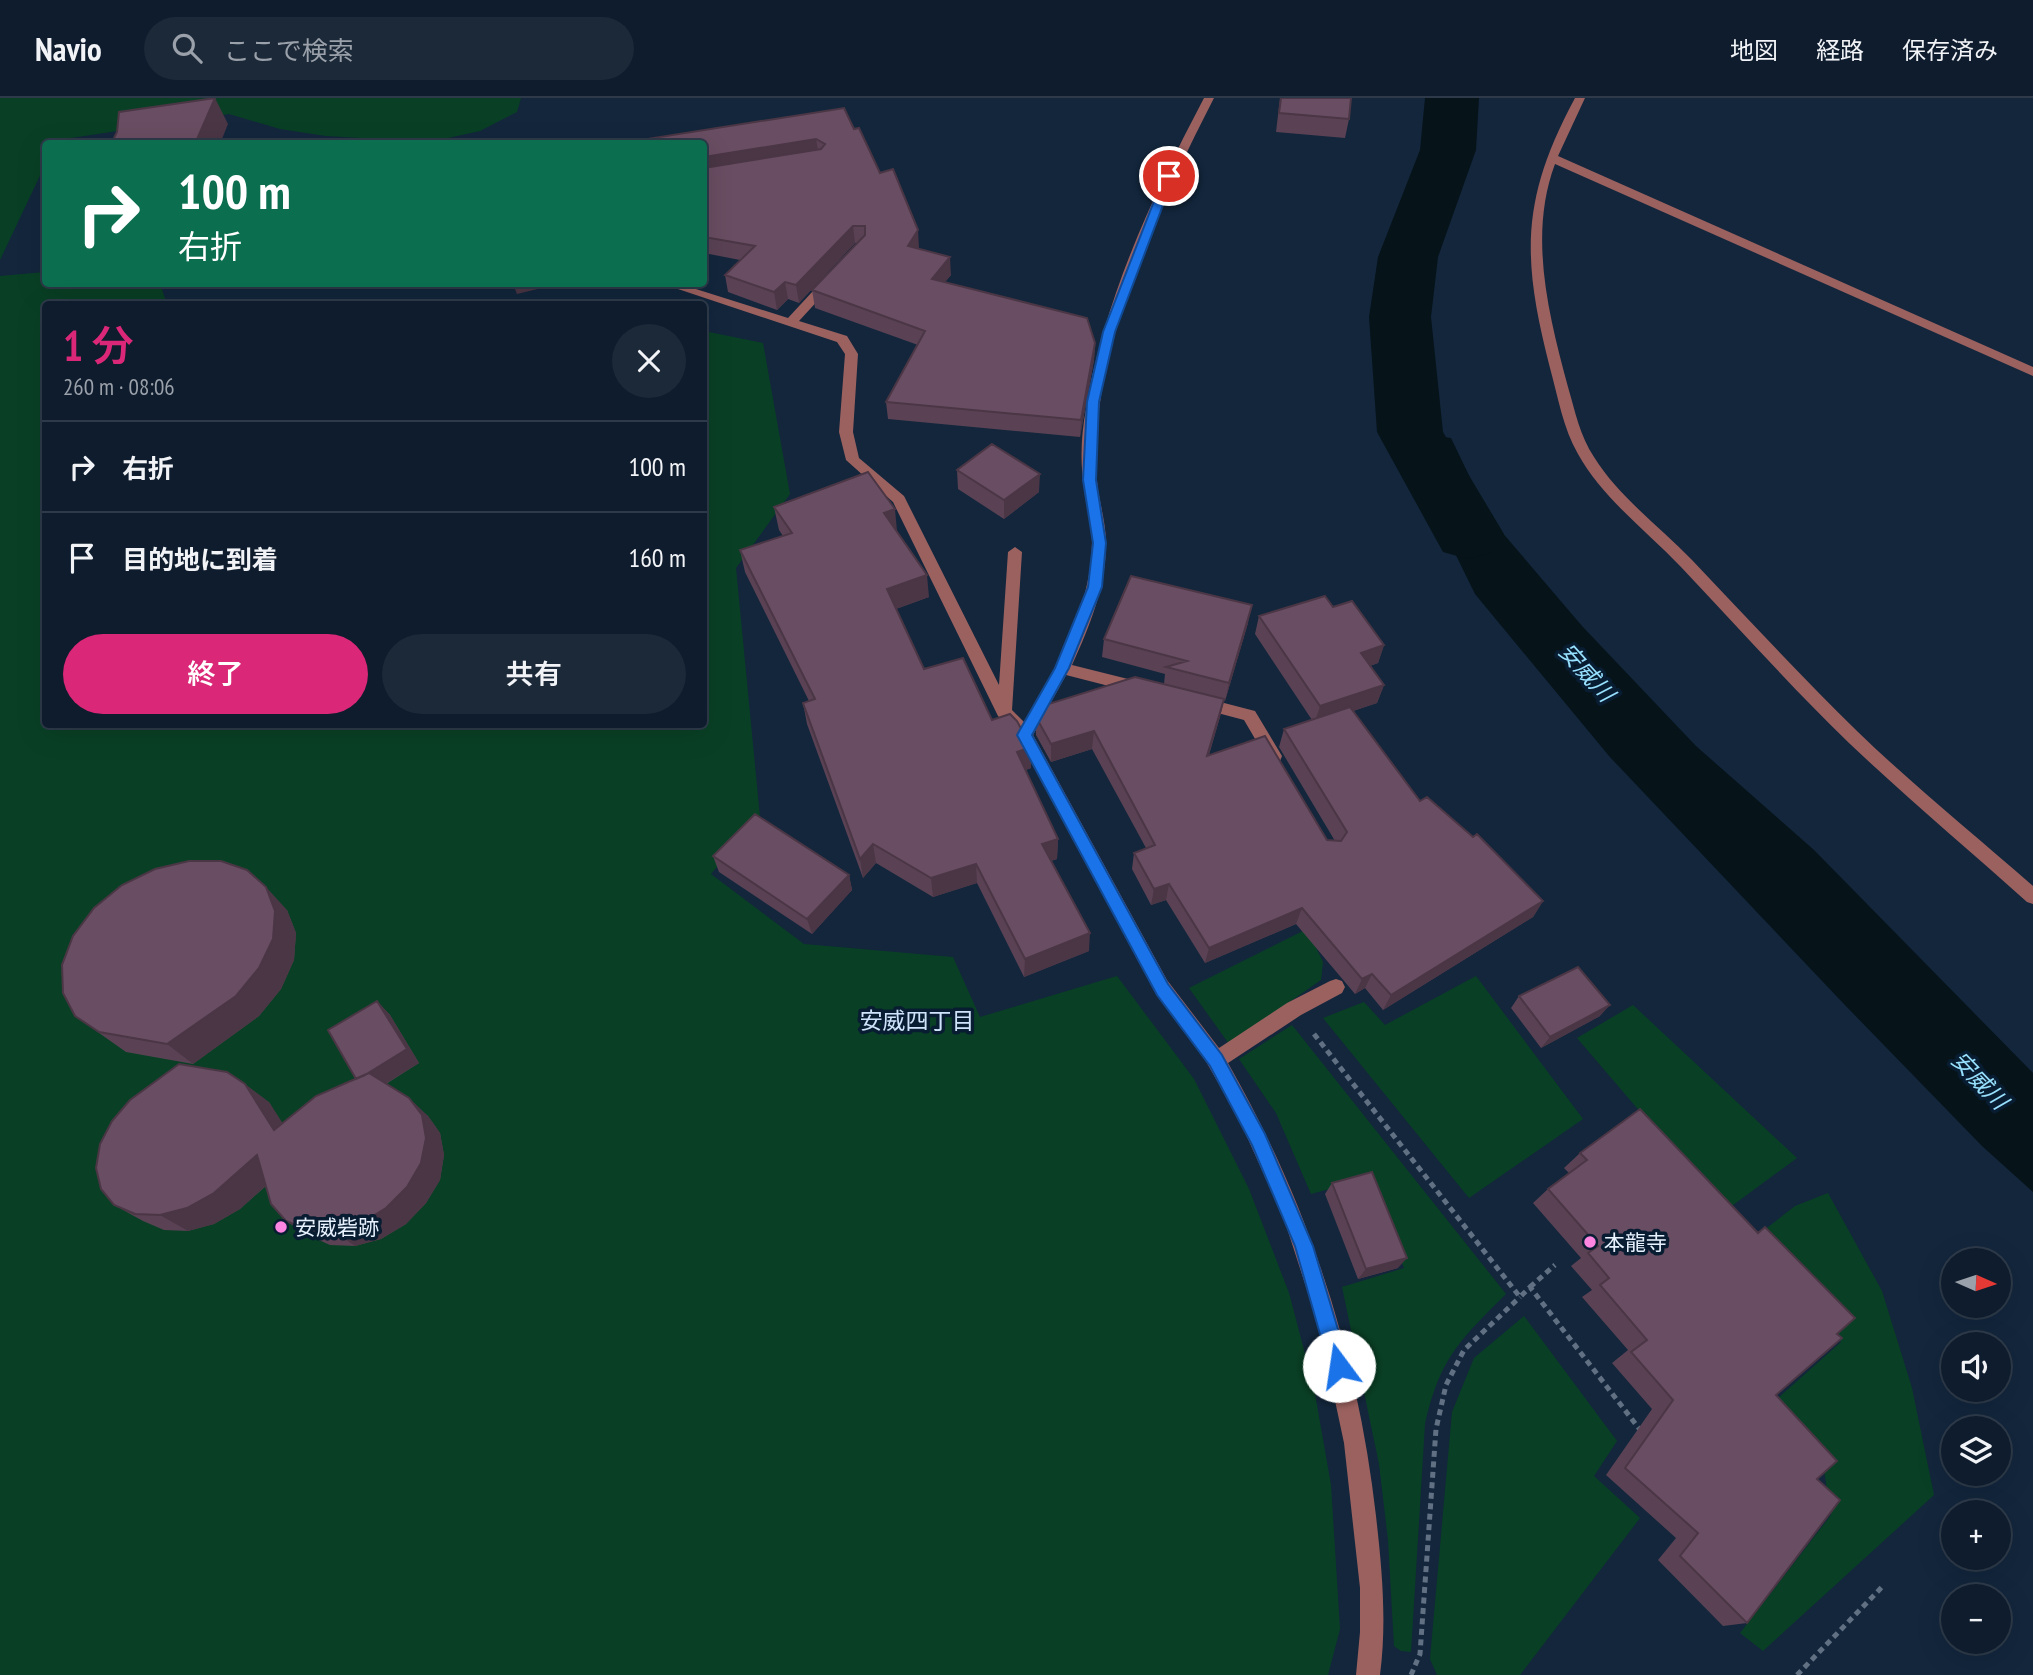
<!DOCTYPE html>
<html lang="ja">
<meta charset="utf-8">
<style>
body{margin:0;font-family:"PT Sans Narrow","Noto Sans JP",sans-serif;background:#1c2939;color:#f1f3f6;height:100vh;display:flex;flex-direction:column;font-size:26px;white-space:nowrap}
*{box-sizing:border-box;margin:0}
p{font-size:23px;color:#9ba1aa}
.icon{flex:none;width:38px;height:38px;fill:none;stroke:currentColor;stroke-width:2;stroke-linecap:round;stroke-linejoin:round}
.map{position:relative;flex:1;overflow:hidden}
.drawer{position:absolute;left:42px;top:203px;width:665px;height:427px;display:flex;flex-direction:column;background:#0e1c2d;border-radius:7px;box-shadow:0 7px 28px #0002,0 0 0 2px #2e3a49}
.drawer>*{flex:none}
.hud{position:absolute;left:42px;top:42px;width:665px;height:147px;border-radius:7px;box-shadow:0 7px 28px #0002,0 0 0 2px #2e3a49;background:#0b6e4f;color:#fff;overflow:hidden}
.needle{width:46px;rotate:93deg}
.buttons{position:absolute;left:1941px;top:1150px;display:grid;gap:14px}
.buttons a{display:grid;place-items:center;width:70px;height:70px;border-radius:50%;background:#0e1c2d;box-shadow:0 7px 28px #0002,0 0 0 2px #2e3a49;font-size:35px}
.pin{position:absolute;display:grid;place-items:center;width:60px;height:60px;color:#fff;margin:-30px;border:4px solid #fff;border-radius:50%;box-shadow:0 2px 7px #0007}
.me{position:absolute;width:77px;margin:-38px;rotate:346deg;stroke-linejoin:round;filter:drop-shadow(0 0 5px #0008)}
.turn{display:flex;align-items:center;gap:24px;height:147px;padding:0 21px;font-size:32px}
.turn .icon{width:91px;height:91px;stroke-width:2.5}
.turn b{display:block;font-size:49px;line-height:60px}
.round{display:grid;place-items:center;flex:none;width:74px;height:74px;border-radius:37px;background:#1c2939}
.summary{display:flex;align-items:center;justify-content:space-between;height:119px;padding:0 21px}
h1{font-size:42px;font-weight:600;line-height:52px;color:#db2777}
.primary-button{display:flex;gap:14px;margin-top:auto;padding:14px 21px}
.primary-button a{flex:1;height:80px;border-radius:42px;background:#db2777;color:#fff;font-size:28px;font-weight:600;line-height:80px;text-align:center}
.primary-button a+a{background:#1c2939;color:#f1f3f6}
ul{padding:0;list-style:none}
li{display:flex;align-items:center;gap:21px;height:91px;padding:0 21px;border-top:2px solid #2e3a49}
li div{flex:1}
li b{display:block;font-size:26px}
li em{font-style:normal}
header{display:flex;align-items:center;gap:42px;box-sizing:border-box;height:98px;padding:0 35px;background:#0e1c2d;border-bottom:2px solid #2e3a49}
header strong{font-size:33px}
nav{display:flex;gap:38px;margin-inline-start:auto;font-size:24px}
.search{width:490px;height:63px;background:#1c2939;display:flex;align-items:center;gap:18px;box-sizing:border-box;padding:0 24px;border-radius:38px;color:#9ba1aa;font-size:26px}
.map>svg:first-child{display:block}
.green{fill:#094025}
.water{fill:#061319}
.lines{fill:none;stroke-linecap:round;stroke-linejoin:round}
.river{fill:#061319;fill-rule:evenodd}
.path{stroke:#617183;stroke-width:5;stroke-dasharray:6 4.5;stroke-linecap:butt}
.minor{fill:#9b615f;fill-rule:evenodd}
.wall{fill:#5a4254}
.shaded-wall{fill:#4a3645}
.building{fill:#694d62;stroke:#4a3645;stroke-width:2}
.route{fill:#1a73e8;stroke:#114b97;stroke-width:2}
.poi-dot{fill:#fd86e2;stroke:#091d32;stroke-width:2.5}
.labels{text-anchor:middle;dominant-baseline:central;stroke-width:7;stroke-linejoin:round;paint-order:stroke}
.poi-label{font-size:21px;fill:#e8f2fe;stroke:#091d32;text-anchor:start}
.water-label{font-size:23px;font-style:italic;fill:#97e0fe;stroke:#091d32}
.neighbourhood-label{font-size:23px;fill:#cfe3fa;stroke:#091d32}
</style>
<header>
<strong>Navio</strong>
<div class="search"><svg class="icon" aria-label="search" viewBox="0 0 24 24"><circle cx="10" cy="10" r="6"/><path d="M15 15l6 6"/></svg>ここで検索</div>
<nav><a>地図</a><a>経路</a><a>保存済み</a></nav>
</header>
<div class="map">
<svg width="2033" height="1577" viewBox="0 0 2033 1577">
<rect width="100%" height="100%" fill="#13263c"/>
<path class="green" d="M 0,0 L 521,0 L 517,14 L 480,33 L 430,44 L 326,38 L 280,31 L 229,16 L 58,42 L 56,45 L 46,46 L 45,67 L 0,162 Z
M 45,174 L 46,186 L 160,186 L 167,206 L 46,206 L 46,626 L 704,626 L 704,233 L 763,245 L 790,396 L 736,470 L 760,719 L 711,776 L 804,846 L 953,859 L 980,919 L 1117,878 L 1194,981 L 1249,1091 L 1289,1195 L 1314,1290 L 1331,1387 L 1340,1531 L 1328,1577 L 0,1577 L 0,178 Z
M 1307,831 L 1323,864 L 1321,882 L 1229,946 L 1189,890 Z
M 1476,878 L 1583,1021 L 1469,1100 L 1323,920 L 1364,904 L 1385,927 Z
M 1633,907 L 1797,1060 L 1725,1113 L 1577,940 Z
M 1292,927 L 1506,1196 C 1460,1242 1440,1260 1425,1326 L 1411,1554 L 1401,1553 L 1394,1548 L 1388,1442 L 1379,1366 L 1342,1189 L 1404,1170 L 1366,1081 L 1311,1096 L 1276,1015 L 1239,961 Z
M 1828,1095 L 1882,1193 L 1912,1290 L 1934,1397 L 1763,1553 L 1740,1535 L 1831,1417 L 1824,1372 L 1778,1300 L 1841,1244 L 1834,1221 L 1754,1140 L 1795,1108 Z
M 1524,1218 L 1617,1343 L 1594,1378 L 1640,1420 L 1520,1577 L 1437,1577 L 1430,1561 L 1452,1314 L 1474,1260 Z"/>
<path class="water" d="M 1410,334 L 1451,340 L 1489,419 L 1582,528 L 1696,648 L 1814,752 L 2033,975 L 2033,1094 L 1982,1048 L 1842,904 L 1609,658 L 1475,496 L 1399,341 Z"/>
<g class="lines">
<path class="river" d="M 1425,0 L 1479,0 L 1476,52 L 1438,159 L 1431,219 L 1443,334 L 1504,436 L 1493,454 L 1468,461 L 1443,454 L 1377,334 L 1369,219 L 1378,159 L 1420,52 Z"/>
<path class="path" d="M 1314,936 L 1520,1199 L 1530,1189 L 1641,1333
M 1530,1189 L 1555,1167
M 1411,1577 L 1420,1556 L 1436,1331 L 1446,1287 L 1464,1252 L 1520,1199
M 1797,1577 L 1882,1489"/>
<path class="minor" d="M 1204,0 L 1214,0 C 1163,100 1113,206 1098,318 C 1095,343 1095,368 1098,392 C 1101,410 1106,427 1106,445 C 1106,488 1090,528 1072,567 L 1140,584 L 1148,590 L 1140,596 L 1066,577 L 1033,637 L 1167,882 L 1219,950 L 1287,905 L 1330,883 L 1336,881 L 1342,883 L 1345,889 L 1342,895 L 1301,917 L 1228,965 C 1308,1105 1358,1257 1376,1418 C 1382,1471 1387,1523 1380,1577 L 1356,1577 L 1360,1534 L 1360,1490 L 1344,1345 L 1320,1232 L 1284,1121 L 1239,1021 L 1204,960 L 1155,894 L 1017,638 L 998,618 L 893,404 L 846,362 L 839,334 L 845,256 L 837,244 L 663,186 L 680,186 L 788,220 L 825,180 L 833,180 L 833,186 L 799,223 L 847,238 L 858,256 L 853,334 L 859,360 L 904,398 L 999,587 L 1008,454 L 1015,449 L 1022,454 L 1012,612 L 1024,624 C 1056,569 1092,509 1092,443 C 1092,425 1086,408 1084,390 C 1080,364 1081,337 1086,311 C 1104,201 1152,99 1204,0 Z
M 1575,0 L 1585,0 L 1558,58 L 2033,269 L 2033,278 L 1555,66 C 1528,138 1549,218 1568,289 C 1575,313 1580,338 1594,359 C 1619,399 1659,428 1692,462 C 1747,520 1801,578 1858,634 C 1914,688 1975,737 2033,788 L 2033,806 L 2027,804 C 1968,751 1907,700 1849,645 C 1791,589 1737,528 1681,469 C 1646,432 1603,401 1578,356 C 1563,330 1558,299 1550,270 C 1522,161 1520,102 1575,0 Z
M 1201,599 L 1255,613 L 1282,658 L 1280,663 L 1268,663 L 1244,622 L 1195,609 L 1193,605 Z"/>
</g>
<path class="wall" d="M 1280,0 L 1351,0 L 1349,21 L 1345,40 L 1276,34 Z
M 854,31 L 880,75 L 919,150 L 918,151 L 951,177 L 945,184 L 1095,245 L 1094,262 L 1080,339 L 888,321 L 886,304 L 918,247 L 815,210 L 812,192 L 858,145 L 855,145 L 799,205 L 788,201 L 777,212 L 728,194 L 725,177 L 740,162 L 704,155 L 704,46 Z
M 957,372 L 1039,394 L 1004,421 L 958,391 Z
M 774,409 L 929,499 L 896,511 L 924,571 L 992,622 L 1031,670 L 1026,672 L 1058,741 L 1057,761 L 1051,763 L 1089,853 L 1024,879 L 977,785 L 933,799 L 876,765 L 863,780 L 807,626 L 803,605 L 809,603 L 745,474 L 740,452 L 783,438 L 779,432 Z
M 1333,509 L 1384,547 L 1378,565 L 1370,568 L 1384,587 L 1377,605 L 1353,613 L 1420,703 L 1543,803 L 1533,819 L 1383,912 L 1365,890 L 1355,896 L 1296,826 L 1205,865 L 1166,802 L 1151,807 L 1132,771 L 1134,755 L 1146,750 L 1092,651 L 1051,664 L 1036,637 L 1036,619 L 1164,586 L 1165,576 L 1102,559 L 1104,541 L 1248,525 L 1225,603 L 1224,602 L 1220,619 L 1209,657 L 1327,742 L 1335,743 L 1279,649 L 1284,631 L 1312,622 L 1255,536 L 1259,518 Z
M 713,758 L 849,777 L 852,792 L 812,836 L 719,774 Z
M 287,812 L 296,835 L 294,862 L 281,891 L 259,918 L 193,966 L 126,954 L 75,918 Z
M 1519,898 L 1600,918 L 1541,950 L 1511,910 Z
M 377,903 L 390,917 L 419,965 L 386,986 L 428,1018 L 440,1035 L 444,1057 L 440,1082 L 426,1105 L 406,1126 L 381,1141 L 355,1148 L 330,1147 L 310,1138 L 286,1123 L 266,1088 L 240,1111 L 214,1126 L 188,1133 L 164,1132 L 143,1123 L 114,1107 L 269,1004 L 282,1026 L 356,981 Z
M 1580,1055 L 1757,1135 L 1765,1129 L 1837,1236 L 1776,1297 L 1817,1381 L 1747,1525 L 1723,1528 L 1658,1462 L 1676,1440 L 1606,1377 L 1652,1311 L 1612,1265 L 1628,1252 L 1582,1199 L 1592,1192 L 1571,1168 L 1581,1160 L 1533,1105 L 1548,1091 L 1569,1075 L 1564,1070 Z
M 1332,1085 L 1398,1170 L 1358,1181 L 1325,1096 Z"/>
<path class="shaded-wall" d="M 215,0 L 228,26 L 220,46 L 195,46 Z
M 816,41 L 819,58 L 704,77 L 704,59 Z
M 853,128 L 855,145 L 799,205 L 796,187 Z
M 918,132 L 919,150 L 909,165 L 908,148 Z
M 950,159 L 951,177 L 933,198 L 932,181 Z
M 785,184 L 788,201 L 777,212 L 774,194 Z
M 513,186 L 558,186 L 517,196 Z
M 1095,245 L 1094,262 L 1080,339 L 1081,322 Z
M 1040,376 L 1039,394 L 1004,421 L 1004,402 Z
M 895,411 L 897,433 L 884,415 Z
M 927,477 L 929,499 L 890,513 L 887,491 Z
M 1252,507 L 1248,525 L 1225,603 L 1229,585 Z
M 1384,547 L 1378,565 L 1355,573 L 1361,555 Z
M 1384,587 L 1377,605 L 1314,626 L 1320,608 Z
M 1224,601 L 1220,619 L 1203,675 L 1207,658 Z
M 1094,633 L 1092,651 L 1051,664 L 1051,646 Z
M 1031,649 L 1031,670 L 1017,674 L 1017,654 Z
M 1058,741 L 1057,761 L 1041,766 L 1042,746 Z
M 873,746 L 876,765 L 863,780 L 860,761 Z
M 976,766 L 977,785 L 933,799 L 931,780 Z
M 849,777 L 852,792 L 812,836 L 807,821 Z
M 1169,786 L 1166,802 L 1151,807 L 1154,791 Z
M 266,789 L 287,812 L 296,835 L 294,862 L 281,891 L 259,918 L 193,966 L 167,946 Z
M 1543,803 L 1533,819 L 1383,912 L 1391,897 Z
M 1302,810 L 1296,826 L 1205,865 L 1209,850 Z
M 1090,835 L 1089,853 L 1024,879 L 1025,861 Z
M 1372,876 L 1365,890 L 1355,896 L 1362,881 Z
M 377,903 L 390,917 L 419,965 L 370,995 L 357,982 Z
M 1610,907 L 1600,918 L 1541,950 L 1550,939 Z
M 245,986 L 269,1004 L 298,1049 L 274,1032 Z
M 409,1000 L 428,1018 L 440,1035 L 444,1057 L 440,1082 L 426,1105 L 406,1126 L 381,1141 L 355,1148 L 333,1133 Z
M 257,1057 L 281,1074 L 240,1111 L 214,1126 L 188,1133 L 160,1117 Z
M 1407,1160 L 1398,1170 L 1358,1181 L 1366,1171 Z"/>
<path class="building" d="M 215,0 L 195,46 L 111,46 L 117,34 L 119,14 Z
M 1281,0 L 1351,0 L 1349,21 L 1279,15 Z
M 844,10 L 854,31 L 859,30 L 880,75 L 893,71 L 918,132 L 908,148 L 950,159 L 932,181 L 1087,220 L 1095,245 L 1081,322 L 886,304 L 925,233 L 812,192 L 865,137 L 865,128 L 853,128 L 796,187 L 785,184 L 774,194 L 725,177 L 755,148 L 704,139 L 704,70 L 821,51 L 825,46 L 816,41 L 704,59 L 704,46 L 622,46 L 622,45 Z
M 992,346 L 1040,376 L 1004,402 L 957,372 Z
M 868,374 L 895,411 L 884,415 L 927,477 L 887,491 L 924,571 L 963,560 L 992,622 L 1010,616 L 1017,623 L 1031,649 L 1017,654 L 1058,741 L 1042,746 L 1090,835 L 1025,861 L 976,766 L 931,780 L 873,746 L 860,761 L 803,605 L 815,601 L 740,452 L 792,435 L 774,409 Z
M 1131,478 L 1252,507 L 1229,585 L 1166,569 L 1187,563 L 1104,541 Z
M 1325,498 L 1333,509 L 1352,503 L 1384,547 L 1361,555 L 1384,587 L 1320,608 L 1259,518 Z
M 1135,579 L 1224,601 L 1207,658 L 1265,638 L 1327,742 L 1341,743 L 1347,734 L 1284,631 L 1350,609 L 1420,703 L 1427,699 L 1473,739 L 1477,736 L 1543,803 L 1391,897 L 1372,876 L 1362,881 L 1302,810 L 1209,850 L 1169,786 L 1154,791 L 1134,755 L 1155,747 L 1094,633 L 1051,646 L 1036,619 L 1042,608 Z
M 755,716 L 849,777 L 807,821 L 713,758 Z
M 189,763 L 221,763 L 247,772 L 266,789 L 275,813 L 273,841 L 259,870 L 236,898 L 167,946 L 99,934 L 75,918 L 63,895 L 62,867 L 73,838 L 94,810 L 122,787 L 155,771 Z
M 1578,869 L 1610,907 L 1550,939 L 1519,898 Z
M 377,903 L 407,951 L 365,977 L 356,981 L 328,932 Z
M 179,966 L 227,974 L 245,986 L 274,1032 L 316,998 L 369,975 L 409,1000 L 422,1017 L 426,1040 L 421,1065 L 407,1089 L 386,1110 L 360,1126 L 333,1133 L 307,1132 L 286,1123 L 271,1106 L 257,1057 L 214,1095 L 187,1110 L 160,1117 L 135,1116 L 114,1107 L 101,1091 L 96,1070 L 100,1046 L 112,1023 L 130,1002 Z
M 1640,1011 L 1758,1135 L 1765,1129 L 1855,1220 L 1837,1236 L 1842,1240 L 1776,1297 L 1837,1363 L 1817,1381 L 1840,1402 L 1747,1525 L 1680,1458 L 1698,1435 L 1625,1370 L 1673,1302 L 1631,1254 L 1647,1242 L 1600,1187 L 1609,1180 L 1588,1155 L 1598,1148 L 1548,1091 L 1587,1062 L 1580,1055 Z
M 1372,1074 L 1407,1160 L 1366,1171 L 1332,1085 Z"/>
<path class="route" d="M 1165,75 L 1174,78 L 1115,234 L 1099,304 L 1096,382 L 1106,445 L 1102,489 L 1069,570 L 1032,637 L 1168,886 L 1222,957 L 1265,1036 L 1313,1148 L 1349,1268 L 1346,1275 L 1339,1278 L 1332,1275 L 1329,1268 L 1295,1148 L 1252,1047 L 1210,968 L 1157,897 L 1017,637 L 1055,570 L 1088,489 L 1093,445 L 1083,382 L 1087,304 L 1103,234 Z"/>
<g class="poi-dot">
<circle cx="281" cy="1129" r="7"/>
<circle cx="1590" cy="1144" r="7"/>
</g>
<g class="labels">
<g class="poi-label">
<text x="295" y="1129">安威砦跡</text>
<text x="1604" y="1144">本龍寺</text>
</g>
<g class="water-label">
<text transform="translate(1587 574) rotate(48)">安威川</text>
<text transform="translate(1980 982) rotate(46)">安威川</text>
</g>
<g class="neighbourhood-label">
<text x="917" y="922">安威四丁目</text>
</g>
</g>
</svg>
<div class="buttons">
<a><svg class="needle" viewBox="-14 -14 28 28"><path d="M0-13l5 13h-10z" fill="#e53935"/><path d="M0 13l5-13h-10z" fill="#9ba1aa"/></svg></a>
<a><svg class="icon" aria-label="sound" viewBox="0 0 24 24"><path d="M4 9h4l5-4v14l-5-4H4zM17 9q2 3 0 6"/></svg></a>
<a><svg class="icon" aria-label="layers" viewBox="0 0 24 24"><path d="M12 4l9 5-9 5-9-5zM3 14l9 5 9-5"/></svg></a>
<a>+</a>
<a>−</a>
</div>
<div class="pin" style="left:1169px;top:78px;background:#d93025"><svg class="icon" aria-label="arrive" viewBox="0 0 24 24"><path d="M6 21V4h12l-3 4 3 4H6"/></svg></div>
<svg class="me" style="left:1339px;top:1268px" viewBox="-20 -20 40 40"><circle r="19" fill="#fff"/><path d="M0-13L10 11 0 6-10 11z" fill="#1a73e8"/></svg>
<div class="hud">
<div class="turn"><svg class="icon" aria-label="right" viewBox="0 0 24 24"><path d="M7 20v-9h11M14 6l5 5-5 5"/></svg><div><b>100 m</b>右折</div></div>
</div>
<section class="drawer">
<div class="summary"><div><h1>1 分</h1><p>260 m · 08:06</p></div><a class="round"><svg class="icon" aria-label="close" viewBox="0 0 24 24"><path d="M6 6l12 12M18 6L6 18"/></svg></a></div>
<ul>
<li><svg class="icon" aria-label="right" viewBox="0 0 24 24"><path d="M7 20v-9h11M14 6l5 5-5 5"/></svg><div><b>右折</b></div><em>100 m</em></li>
<li><svg class="icon" aria-label="arrive" viewBox="0 0 24 24"><path d="M6 21V4h12l-3 4 3 4H6"/></svg><div><b>目的地に到着</b></div><em>160 m</em></li>
</ul>
<div class="primary-button"><a>終了</a><a>共有</a></div>
</section>
</div>
